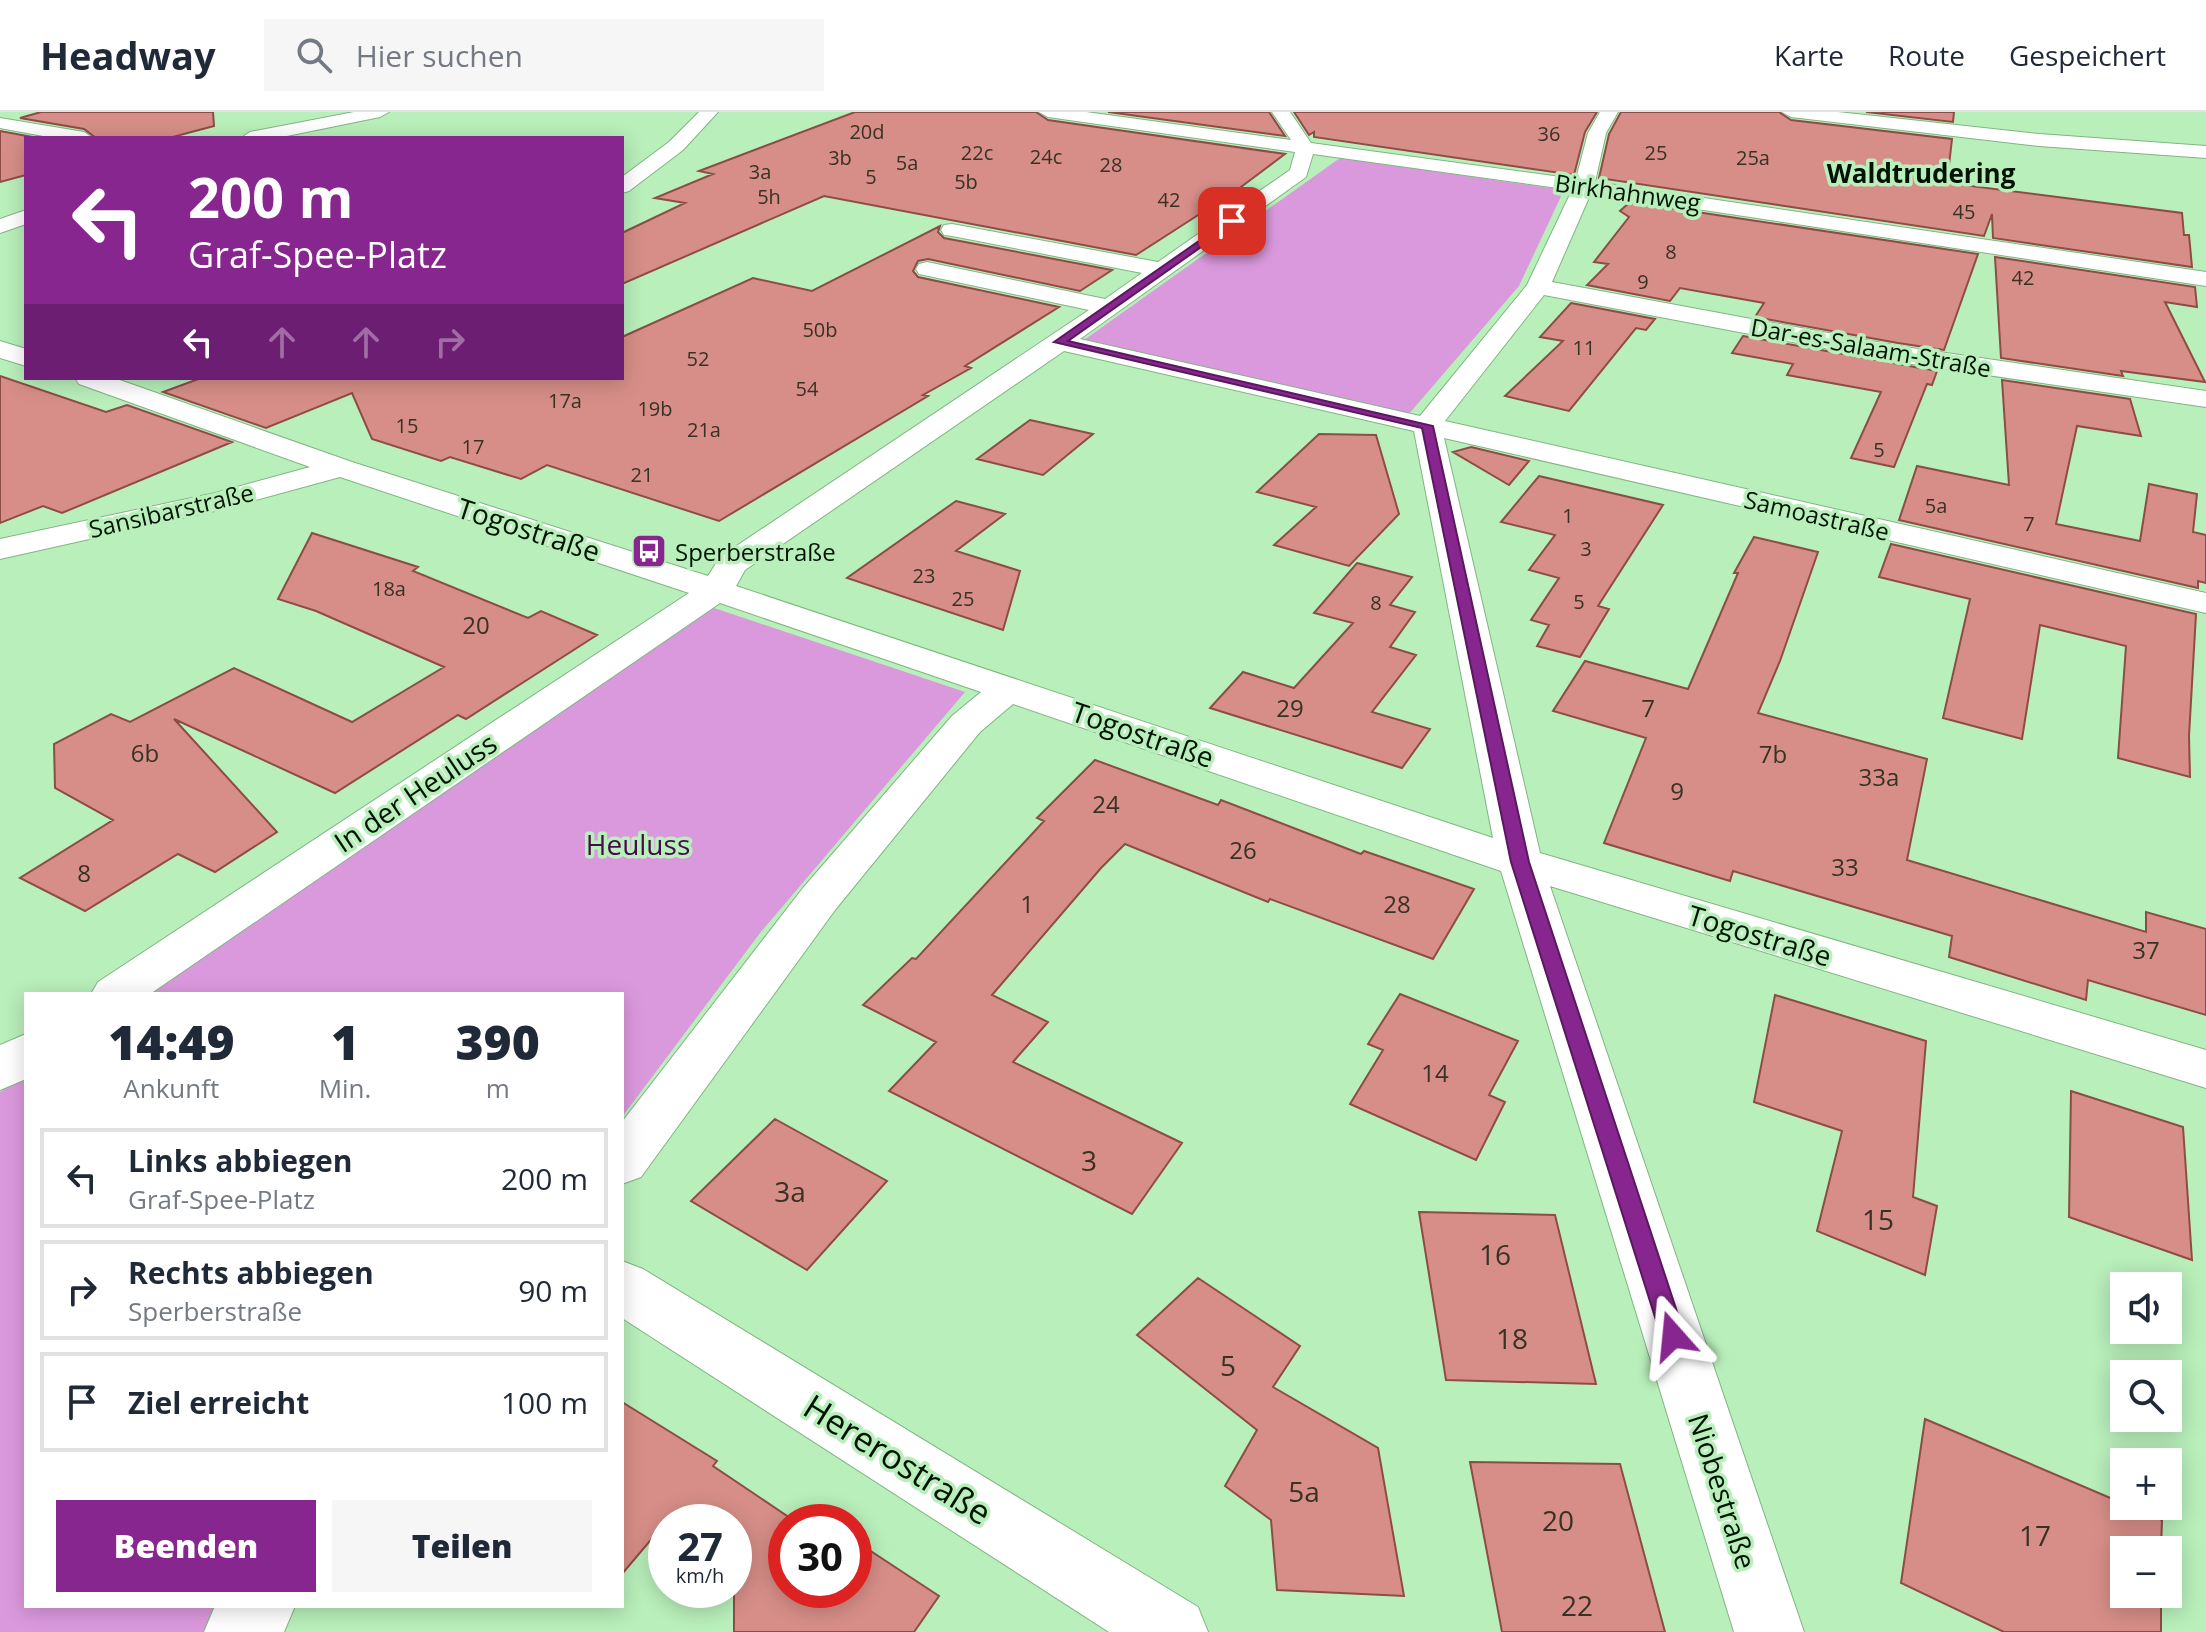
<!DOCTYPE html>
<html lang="de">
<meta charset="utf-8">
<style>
body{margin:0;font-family:"Open Sans",sans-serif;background:#f6f6f7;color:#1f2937;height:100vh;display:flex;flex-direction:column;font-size:30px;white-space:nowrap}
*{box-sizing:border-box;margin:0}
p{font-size:26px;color:#747a83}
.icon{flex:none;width:44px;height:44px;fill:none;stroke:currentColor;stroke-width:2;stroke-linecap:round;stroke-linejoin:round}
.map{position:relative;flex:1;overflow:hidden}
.side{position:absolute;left:24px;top:880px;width:600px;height:616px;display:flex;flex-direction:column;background:#fff;border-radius:0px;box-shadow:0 4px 20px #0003}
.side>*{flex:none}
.hud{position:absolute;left:24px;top:24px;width:600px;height:244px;border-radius:0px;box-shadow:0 4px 20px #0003;background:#88268f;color:#fff;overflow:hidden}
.fabs{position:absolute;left:2110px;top:1160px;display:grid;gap:16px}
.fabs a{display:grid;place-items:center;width:72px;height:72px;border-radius:0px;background:#fff;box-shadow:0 4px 20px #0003;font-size:40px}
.speed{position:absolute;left:648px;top:1392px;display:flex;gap:16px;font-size:40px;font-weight:700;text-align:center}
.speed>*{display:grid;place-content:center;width:104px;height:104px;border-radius:50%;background:#fff;box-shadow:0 4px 20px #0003;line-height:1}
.speed small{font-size:20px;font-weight:400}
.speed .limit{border:12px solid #d22;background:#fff;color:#111}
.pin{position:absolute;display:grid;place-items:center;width:68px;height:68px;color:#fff;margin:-34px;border-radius:16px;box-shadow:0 4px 12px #0006}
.me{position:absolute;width:88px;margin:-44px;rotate:342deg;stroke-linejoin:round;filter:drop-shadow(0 0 6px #0008)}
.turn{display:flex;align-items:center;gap:28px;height:168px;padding:0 32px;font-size:36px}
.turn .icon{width:104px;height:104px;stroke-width:2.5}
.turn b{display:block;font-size:56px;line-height:68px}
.lanes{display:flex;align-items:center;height:76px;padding:0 32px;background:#0003;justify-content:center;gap:40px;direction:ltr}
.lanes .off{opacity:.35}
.eta{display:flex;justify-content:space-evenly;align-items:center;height:136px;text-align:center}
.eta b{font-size:48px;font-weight:800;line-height:56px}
.action{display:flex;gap:16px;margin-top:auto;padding:16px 32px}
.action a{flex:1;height:92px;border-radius:0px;background:#88268f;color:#fff;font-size:32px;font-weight:800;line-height:92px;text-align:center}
.action a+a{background:#f6f6f7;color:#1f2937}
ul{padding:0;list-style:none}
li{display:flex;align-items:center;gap:24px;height:100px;margin:0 16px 12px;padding:0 16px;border:4px solid #e0e1e3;border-radius:0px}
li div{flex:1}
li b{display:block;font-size:30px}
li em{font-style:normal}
header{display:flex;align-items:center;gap:48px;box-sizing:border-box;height:112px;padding:0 40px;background:#fff;border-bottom:2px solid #e0e1e3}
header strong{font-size:38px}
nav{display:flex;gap:44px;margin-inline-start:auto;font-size:28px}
.search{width:560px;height:72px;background:#f6f6f7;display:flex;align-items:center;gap:20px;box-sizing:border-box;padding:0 28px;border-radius:0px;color:#747a83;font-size:30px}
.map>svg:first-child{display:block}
.green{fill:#db99dd}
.building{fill:#d78e88;stroke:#8e4c47;stroke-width:2}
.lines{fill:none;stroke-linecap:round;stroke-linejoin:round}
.minor-casing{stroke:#81b583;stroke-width:2}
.minor{fill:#fff;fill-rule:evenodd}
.route{fill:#88268f;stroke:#58195d;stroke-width:2}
.labels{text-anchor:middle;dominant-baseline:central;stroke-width:7;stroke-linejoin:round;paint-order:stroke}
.far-number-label{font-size:20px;fill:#373224}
.far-street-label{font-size:24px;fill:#021303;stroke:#b9efbb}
.far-poi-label{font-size:24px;fill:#021303;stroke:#b9efbb;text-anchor:start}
.number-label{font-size:24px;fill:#373224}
.far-quarter-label{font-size:26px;font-weight:bold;fill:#021303;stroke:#b9efbb}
.street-label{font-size:28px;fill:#021303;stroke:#b9efbb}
.park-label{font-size:28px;fill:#460b49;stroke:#b9efbb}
.near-number-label{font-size:28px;fill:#373224}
.near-street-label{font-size:34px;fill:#021303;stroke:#b9efbb}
</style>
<header>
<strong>Headway</strong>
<div class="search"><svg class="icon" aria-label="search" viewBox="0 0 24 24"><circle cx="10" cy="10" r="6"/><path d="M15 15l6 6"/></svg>Hier suchen</div>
<nav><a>Karte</a><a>Route</a><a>Gespeichert</a></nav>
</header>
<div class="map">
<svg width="2206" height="1520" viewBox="0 0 2206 1520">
<rect width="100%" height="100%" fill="#b9efbb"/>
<path class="green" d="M 1340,46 L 1564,78 L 1519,174 L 1408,303 L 1084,228 Z
M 714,496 L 965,580 L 760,821 L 622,1005 L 622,882 L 145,882 Z
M 26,963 L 26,1494 L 226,1494 L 205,1520 L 0,1520 L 0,980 Z"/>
<path class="building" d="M 41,0 L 213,0 L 214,14 L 169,26 L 96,26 L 84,17 L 20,6 Z
M 855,0 L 1036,0 L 1048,8 L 1285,42 L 1237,78 L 1136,143 L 824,84 L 622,172 L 622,121 L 685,91 L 655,86 L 713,62 L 699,59 Z
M 1108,0 L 1269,0 L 1285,24 Z
M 1294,0 L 1597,0 L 1585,20 L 1574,63 L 1314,25 L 1314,20 L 1309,23 Z
M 1621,0 L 1779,0 L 1791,8 L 1952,27 L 1947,71 L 2182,101 L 2184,123 L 2189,123 L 2192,155 L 1993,126 L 1992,102 L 1984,124 L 1599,66 L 1609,22 Z
M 1866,0 L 1954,0 L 1953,10 Z
M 0,19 L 38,26 L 26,26 L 26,63 L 0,70 Z
M 1630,90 L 1978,142 L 1944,238 L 1898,231 L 1755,205 L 1764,191 L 1680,176 L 1670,189 L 1587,173 L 1608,152 L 1594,150 L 1629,105 L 1620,99 Z
M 940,114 L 938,120 L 944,126 L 1112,158 L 1080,179 L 928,147 L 918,149 L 913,159 L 918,165 L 1059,195 L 965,254 L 971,256 L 923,283 L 928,284 L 719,409 L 547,353 L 521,367 L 450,345 L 441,349 L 372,327 L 352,281 L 266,316 L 163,280 L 201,266 L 622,266 L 622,225 L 753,166 L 812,179 Z
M 1995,145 L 2195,175 L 2197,195 L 2165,190 L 2205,270 L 2121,259 L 2123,264 L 2001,246 Z
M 1571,191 L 1655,207 L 1646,218 L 1636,216 L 1569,299 L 1505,284 L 1563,229 L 1540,225 Z
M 1743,224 L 1937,259 L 1932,273 L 1927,272 L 1894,355 L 1851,346 L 1881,280 L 1787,263 L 1793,252 L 1732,241 Z
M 0,264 L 106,300 L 127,293 L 232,330 L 62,401 L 43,394 L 0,411 Z
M 2002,268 L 2130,287 L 2141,324 L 2077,314 L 2056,412 L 2140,429 L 2149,372 L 2197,382 L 2193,420 L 2206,423 L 2206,471 L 2198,469 L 2198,476 L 1899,408 L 1917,354 L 2009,373 Z
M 1030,308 L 1093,322 L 1043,363 L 977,347 Z
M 1319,322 L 1376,323 L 1399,402 L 1349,454 L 1274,433 L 1316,395 L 1257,380 Z
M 1471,335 L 1529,349 L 1509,373 L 1453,340 Z
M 1539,364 L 1663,393 L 1598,494 L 1609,497 L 1580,545 L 1537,534 L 1549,513 L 1531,508 L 1559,466 L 1529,458 L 1555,423 L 1501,410 Z
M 956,389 L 1005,402 L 956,439 L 1020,459 L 1003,518 L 847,466 Z
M 312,421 L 418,455 L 413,459 L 528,506 L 541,499 L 597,523 L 466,607 L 458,603 L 335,681 L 174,607 L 277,720 L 215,760 L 178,742 L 85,799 L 20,766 L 113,708 L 55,676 L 54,632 L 111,602 L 130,610 L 234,556 L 352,610 L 444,555 L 316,499 L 278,487 Z
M 1754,425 L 1818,440 L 1780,549 L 1758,601 L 1927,647 L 1907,748 L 2146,820 L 2146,800 L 2206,817 L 2206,903 L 2088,868 L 2086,888 L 1949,845 L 1952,824 L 1733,759 L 1730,769 L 1604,731 L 1646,626 L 1553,599 L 1585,549 L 1688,577 L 1738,461 L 1734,461 Z
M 1891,432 L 2196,502 L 2189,624 L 2190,665 L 2118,646 L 2126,534 L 2040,513 L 2022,627 L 1943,606 L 1970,487 L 1879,465 Z
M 1357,451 L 1412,465 L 1390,493 L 1415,500 L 1390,535 L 1416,543 L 1372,600 L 1430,617 L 1402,656 L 1210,596 L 1243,560 L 1294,576 L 1353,511 L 1314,501 Z
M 1095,648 L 1218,693 L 1221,688 L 1361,742 L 1364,739 L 1474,777 L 1433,847 L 1270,787 L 1268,790 L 1125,732 L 1101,756 L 992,883 L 1048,910 L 1013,950 L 1182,1031 L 1132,1102 L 889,979 L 936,930 L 863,893 L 912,846 L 916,847 L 1044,709 L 1037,706 Z
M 1400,882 L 1518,929 L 1489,983 L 1505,990 L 1476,1048 L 1350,992 L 1383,938 L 1368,932 Z
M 1775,883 L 1926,929 L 1913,1085 L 1937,1094 L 1925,1163 L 1817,1119 L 1842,1019 L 1754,990 Z
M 2071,979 L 2183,1015 L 2192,1148 L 2069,1105 Z
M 775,1007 L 887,1069 L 807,1158 L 691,1089 Z
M 1419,1100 L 1555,1103 L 1596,1272 L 1446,1268 Z
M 1198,1166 L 1300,1234 L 1273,1275 L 1378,1336 L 1404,1484 L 1277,1478 L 1271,1408 L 1225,1374 L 1257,1318 L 1137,1223 Z
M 622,1290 L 717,1349 L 713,1354 L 796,1410 L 786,1410 L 786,1478 L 854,1478 L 854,1428 L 939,1484 L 914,1520 L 734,1520 L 734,1410 L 666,1410 L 622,1462 Z
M 1925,1307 L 2162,1408 L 2161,1438 L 2124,1438 L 2124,1482 L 2161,1482 L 2161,1520 L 2004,1520 L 1901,1471 Z
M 1470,1350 L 1620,1352 L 1665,1520 L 1502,1520 Z"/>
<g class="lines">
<g class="minor-casing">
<path id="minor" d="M 354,0 L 389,0 L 380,5 L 277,26 L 241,26 L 250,20 Z
M 699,0 L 718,0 L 683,38 L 629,79 L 622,81 L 622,65 L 669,30 Z
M 1039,0 L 1086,0 L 1291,28 L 1272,0 L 1290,0 L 1311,31 L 1576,67 L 1588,21 L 1600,0 L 1618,0 L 1606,21 L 1595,70 L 2206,160 L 2206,174 L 1591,81 L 1552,170 L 1898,234 L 2206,279 L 2206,295 L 1898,250 L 1544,183 L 1445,309 L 2206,481 L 2206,501 L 1444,326 L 1540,741 L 2206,938 L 2206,976 L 1550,774 L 1804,1520 L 1734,1520 L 1501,759 L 1013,592 L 980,620 L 835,798 L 641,1065 L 622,1072 L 622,1010 L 803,776 L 952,604 L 981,580 L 720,491 L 150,882 L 91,882 L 98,870 L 689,481 L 340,365 L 219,398 L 0,447 L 0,427 L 215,381 L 310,355 L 79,272 L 75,266 L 114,266 L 352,350 L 708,464 L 720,445 L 1089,198 L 919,162 L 916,157 L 919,152 L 927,150 L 1105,187 L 1142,161 L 952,124 L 944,123 L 941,118 L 944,113 L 952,112 L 1158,150 L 1290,58 L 1295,40 L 1048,5 ZM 1313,42 L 1572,78 L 1527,173 L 1420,304 L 1080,227 L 1306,65 ZM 1064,239 L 1414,319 L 1493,726 L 736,474 L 745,458 Z
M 1782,0 L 1838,0 L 2039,22 L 2206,34 L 2206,46 L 2039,34 L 1791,5 Z
M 0,6 L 84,20 L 93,26 L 54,26 L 0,16 Z
M 26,98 L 26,112 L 0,121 L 0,107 Z
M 0,229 L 26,237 L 26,254 L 0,246 Z
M 26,922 L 26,967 L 0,978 L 0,933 Z
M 622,1149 L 643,1157 L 1198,1495 L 1208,1520 L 1109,1520 L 622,1206 Z
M 215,1494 L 295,1494 L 284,1520 L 204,1520 Z"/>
</g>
<use href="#minor" class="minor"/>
</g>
<path class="route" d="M 1232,106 L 1235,111 L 1068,229 L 1433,314 L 1529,750 L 1685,1224 L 1682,1232 L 1673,1235 L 1664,1232 L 1661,1224 L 1511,750 L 1422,316 L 1054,230 Z"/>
<defs>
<g id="bus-square" transform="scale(1.8)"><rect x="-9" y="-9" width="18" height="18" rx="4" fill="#88268f" stroke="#b9efbb"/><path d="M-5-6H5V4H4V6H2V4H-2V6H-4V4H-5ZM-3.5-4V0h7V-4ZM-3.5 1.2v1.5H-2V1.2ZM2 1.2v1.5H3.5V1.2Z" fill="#fff"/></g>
</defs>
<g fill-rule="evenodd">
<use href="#bus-square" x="649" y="439"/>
</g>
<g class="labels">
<g class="far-number-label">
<text x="867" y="19">20d</text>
<text x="1549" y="21">36</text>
<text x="977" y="40">22c</text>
<text x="1656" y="40">25</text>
<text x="1046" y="44">24c</text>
<text x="840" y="45">3b</text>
<text x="1753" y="45">25a</text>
<text x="907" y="50">5a</text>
<text x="1111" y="52">28</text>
<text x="760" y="59">3a</text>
<text x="871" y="64">5</text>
<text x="966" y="69">5b</text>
<text x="769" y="84">5h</text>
<text x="1169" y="87">42</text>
<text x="1964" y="99">45</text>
<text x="1671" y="139">8</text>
<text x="2023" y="165">42</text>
<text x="1643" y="169">9</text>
<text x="820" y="217">50b</text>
<text x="1584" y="235">11</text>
<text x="698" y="246">52</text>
<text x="807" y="276">54</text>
<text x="565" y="288">17a</text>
<text x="655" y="296">19b</text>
<text x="407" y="313">15</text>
<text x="704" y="317">21a</text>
<text x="473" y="334">17</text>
<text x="1879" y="337">5</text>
<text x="642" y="362">21</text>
<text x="1936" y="393">5a</text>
<text x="1568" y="403">1</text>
<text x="2029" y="411">7</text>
<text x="1586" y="436">3</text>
<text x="924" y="463">23</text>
<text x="389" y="476">18a</text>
<text x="963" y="486">25</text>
<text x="1579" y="489">5</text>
<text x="1376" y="490">8</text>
</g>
<g class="far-street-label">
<text transform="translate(1628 80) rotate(8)">Birkhahnweg</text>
<text transform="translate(1871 235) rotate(10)">Dar-es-Salaam-Straße</text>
<text transform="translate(171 398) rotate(-13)">Sansibarstraße</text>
<text transform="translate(1817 403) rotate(13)">Samoastraße</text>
</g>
<g class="far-poi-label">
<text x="675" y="439">Sperberstraße</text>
</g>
<g class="number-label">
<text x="476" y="512">20</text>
<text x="1290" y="595">29</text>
<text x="1648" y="595">7</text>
<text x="145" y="640">6b</text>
<text x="1773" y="641">7b</text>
<text x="1879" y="664">33a</text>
<text x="1677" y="678">9</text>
<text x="1106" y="691">24</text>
<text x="1243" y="737">26</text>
<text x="1845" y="754">33</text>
<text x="84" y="760">8</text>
<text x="1027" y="791">1</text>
<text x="1397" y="791">28</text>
<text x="2146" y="837">37</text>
<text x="1435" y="960">14</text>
</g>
<g class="far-quarter-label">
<text x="1921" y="61">Waldtrudering</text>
</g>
<g class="street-label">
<text transform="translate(529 417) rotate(18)">Togostraße</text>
<text transform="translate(1143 622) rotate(19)">Togostraße</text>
<text transform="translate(415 680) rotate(-34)">In der Heuluss</text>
<text transform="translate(1760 823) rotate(17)">Togostraße</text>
<text transform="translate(1723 1379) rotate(72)">Niobestraße</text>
</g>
<g class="park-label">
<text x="638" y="732">Heuluss</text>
</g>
<g class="near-number-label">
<text x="1089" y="1048">3</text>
<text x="790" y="1079">3a</text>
<text x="1878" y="1107">15</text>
<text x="1495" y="1142">16</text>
<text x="1512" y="1226">18</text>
<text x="1228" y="1253">5</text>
<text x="1304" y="1379">5a</text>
<text x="1558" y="1408">20</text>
<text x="2035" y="1423">17</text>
<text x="1577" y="1493">22</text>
</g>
<g class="near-street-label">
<text transform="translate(898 1347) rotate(32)">Hererostraße</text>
</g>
</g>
</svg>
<div class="fabs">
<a><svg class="icon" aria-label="sound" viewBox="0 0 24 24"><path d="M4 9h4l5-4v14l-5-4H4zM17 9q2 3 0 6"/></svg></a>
<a><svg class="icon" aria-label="search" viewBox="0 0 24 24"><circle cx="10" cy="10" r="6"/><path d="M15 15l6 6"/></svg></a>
<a>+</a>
<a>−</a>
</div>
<div class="speed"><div>27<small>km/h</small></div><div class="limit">30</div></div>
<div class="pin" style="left:1232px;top:109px;background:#d93025"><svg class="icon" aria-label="arrive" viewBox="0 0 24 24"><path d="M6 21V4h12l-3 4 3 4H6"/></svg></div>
<svg class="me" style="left:1673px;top:1224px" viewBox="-20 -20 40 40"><path d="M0-17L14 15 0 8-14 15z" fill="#88268f" stroke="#fff" stroke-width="4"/></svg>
<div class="hud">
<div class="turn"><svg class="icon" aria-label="left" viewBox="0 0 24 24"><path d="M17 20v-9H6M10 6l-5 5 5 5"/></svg><div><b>200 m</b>Graf-Spee-Platz</div></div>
<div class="lanes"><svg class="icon" aria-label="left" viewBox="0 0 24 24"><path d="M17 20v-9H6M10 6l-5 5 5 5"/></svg><svg class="icon off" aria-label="ahead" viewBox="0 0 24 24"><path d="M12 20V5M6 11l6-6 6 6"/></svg><svg class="icon off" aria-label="ahead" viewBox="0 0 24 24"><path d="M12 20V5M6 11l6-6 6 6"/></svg><svg class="icon off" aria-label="right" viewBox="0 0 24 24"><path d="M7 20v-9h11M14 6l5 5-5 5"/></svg></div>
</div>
<section class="side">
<div class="eta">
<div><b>14:49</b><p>Ankunft</p></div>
<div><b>1</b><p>Min.</p></div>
<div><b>390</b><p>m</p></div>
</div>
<ul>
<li><svg class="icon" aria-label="left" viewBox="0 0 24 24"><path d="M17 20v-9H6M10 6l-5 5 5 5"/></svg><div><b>Links abbiegen</b><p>Graf-Spee-Platz</p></div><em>200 m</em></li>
<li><svg class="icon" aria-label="right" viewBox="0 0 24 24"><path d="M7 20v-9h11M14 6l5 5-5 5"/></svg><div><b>Rechts abbiegen</b><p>Sperberstraße</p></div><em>90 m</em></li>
<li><svg class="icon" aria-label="arrive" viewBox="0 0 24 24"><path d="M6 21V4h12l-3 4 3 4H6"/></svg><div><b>Ziel erreicht</b></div><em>100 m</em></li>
</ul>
<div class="action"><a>Beenden</a><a>Teilen</a></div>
</section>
</div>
